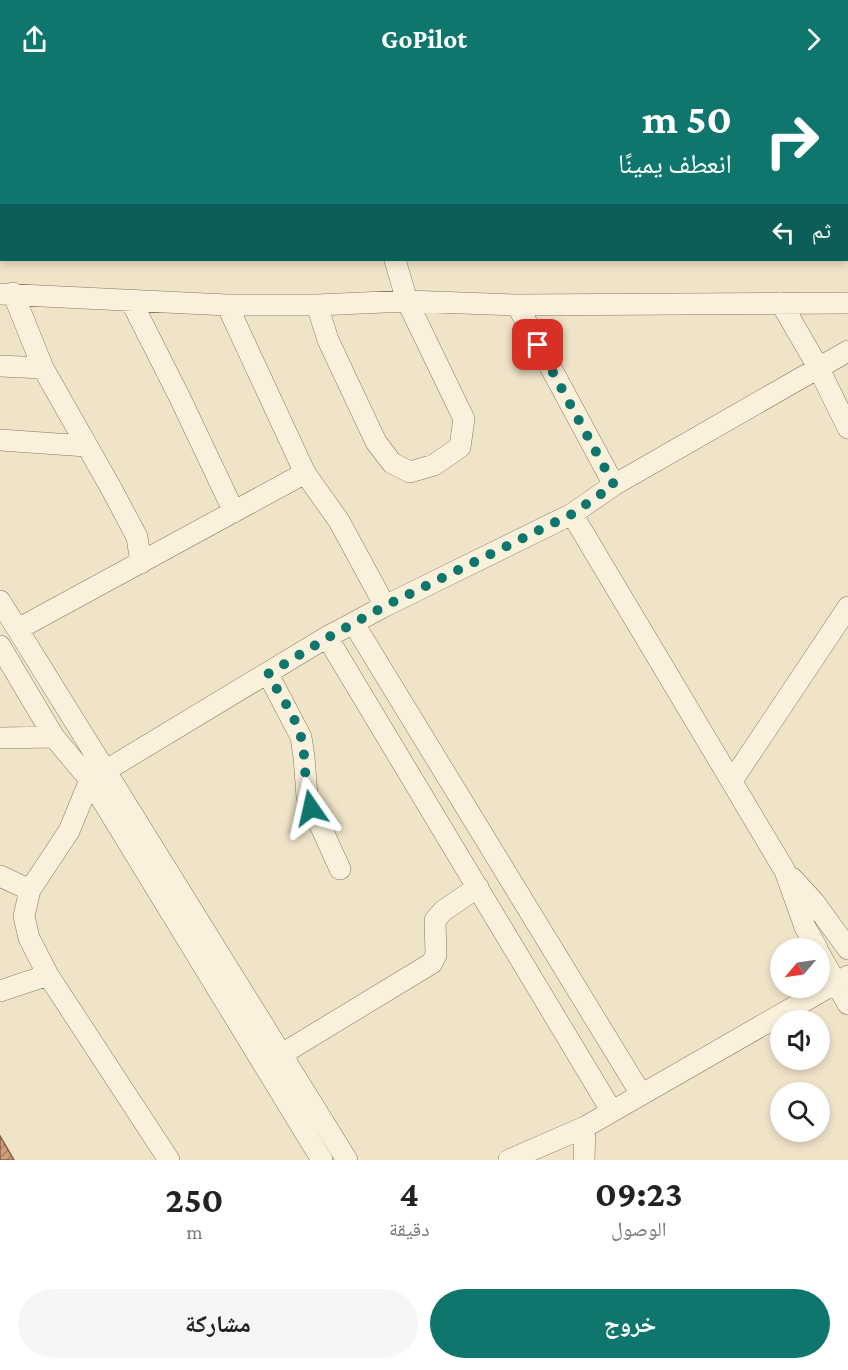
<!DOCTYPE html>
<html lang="ar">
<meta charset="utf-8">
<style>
body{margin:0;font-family:"Crimson Pro","Noto Naskh Arabic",serif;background:#f6f6f6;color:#222;direction:rtl;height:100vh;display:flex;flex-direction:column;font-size:22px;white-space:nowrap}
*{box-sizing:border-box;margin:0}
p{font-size:20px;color:#767676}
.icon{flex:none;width:33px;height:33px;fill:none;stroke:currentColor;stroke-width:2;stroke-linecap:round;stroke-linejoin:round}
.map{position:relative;height:1082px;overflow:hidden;direction:ltr}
.details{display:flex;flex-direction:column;background:#fff;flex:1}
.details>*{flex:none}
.banner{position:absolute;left:0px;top:0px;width:849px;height:183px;box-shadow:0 3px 9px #0003;direction:rtl;background:#0f766e;color:#fff;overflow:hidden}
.needle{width:39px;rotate:241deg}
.buttons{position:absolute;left:770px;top:860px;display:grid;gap:12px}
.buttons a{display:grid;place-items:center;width:60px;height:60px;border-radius:50%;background:#fff;box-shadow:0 3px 9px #0003;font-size:30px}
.pin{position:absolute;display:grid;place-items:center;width:51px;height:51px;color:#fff;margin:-26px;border-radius:12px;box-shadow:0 3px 9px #0006}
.me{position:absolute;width:66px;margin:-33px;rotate:349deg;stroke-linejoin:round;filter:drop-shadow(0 0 4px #0008)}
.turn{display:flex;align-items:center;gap:21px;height:126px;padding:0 18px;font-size:27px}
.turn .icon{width:78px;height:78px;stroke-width:2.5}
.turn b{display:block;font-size:42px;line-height:51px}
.then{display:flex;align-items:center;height:57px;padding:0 18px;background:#0003;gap:12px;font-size:22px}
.eta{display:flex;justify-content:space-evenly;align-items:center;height:102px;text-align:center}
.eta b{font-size:36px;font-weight:700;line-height:42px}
.cta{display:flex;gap:12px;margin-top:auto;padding:12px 18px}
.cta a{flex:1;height:69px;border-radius:36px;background:#0f766e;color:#fff;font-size:24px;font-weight:700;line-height:69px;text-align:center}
.cta a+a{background:#f6f6f6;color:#222}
header{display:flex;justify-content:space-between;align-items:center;height:78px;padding:0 18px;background:#0f766e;color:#fff;font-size:27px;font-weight:700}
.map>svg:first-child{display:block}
.building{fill:url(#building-hatch);stroke:#8d5f41;stroke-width:1.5}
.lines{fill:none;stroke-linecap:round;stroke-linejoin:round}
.street-casing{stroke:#8d765c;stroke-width:22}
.primary-casing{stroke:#5b4430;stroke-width:34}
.street{stroke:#faf1dc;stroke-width:21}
.primary{stroke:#f3d9a0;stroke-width:33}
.route{stroke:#0f766e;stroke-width:10;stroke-dasharray:0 18}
</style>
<header><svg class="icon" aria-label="forward" viewBox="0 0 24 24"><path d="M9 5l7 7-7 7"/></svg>GoPilot<svg class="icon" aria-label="share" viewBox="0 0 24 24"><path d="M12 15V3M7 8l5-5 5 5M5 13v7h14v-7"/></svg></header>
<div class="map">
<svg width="848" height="1082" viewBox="0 0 848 1082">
<defs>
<pattern id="building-hatch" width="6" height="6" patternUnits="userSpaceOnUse" patternTransform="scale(1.5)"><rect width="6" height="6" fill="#cf9f7d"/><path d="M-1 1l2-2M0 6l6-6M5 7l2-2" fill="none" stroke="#a98266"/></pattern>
</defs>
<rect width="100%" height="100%" fill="#f0e4c8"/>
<path class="building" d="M 0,1058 L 14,1082 L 0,1082 Z"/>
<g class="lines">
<g class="street-casing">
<path id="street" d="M 13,215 L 43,290 L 111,410 L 137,459 L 141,485
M 0,216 L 227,227 L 317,227 L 407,223 L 517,227 L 848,225
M 131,223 L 180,320 L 234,434
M 781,225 L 818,289 L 848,350
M 227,227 L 305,395 L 339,443 L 385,528
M 317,227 L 328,262 L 376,364 L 392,385 L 410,394 L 434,387 L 460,369 L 464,341 L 407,223 L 395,182
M 517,227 L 614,407
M 0,288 L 43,290
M 0,362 L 86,368
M 572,436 L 785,793 L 805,849 L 817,870
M 0,523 L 347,1082
M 354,546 L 641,1016
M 18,551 L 305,395
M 327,559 L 611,1032
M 0,568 L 54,659 L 90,702 L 322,1082
M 268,596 L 301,659 L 304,679 L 307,718 L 340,791
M 0,660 L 54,659
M 732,703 L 848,529
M 0,798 L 30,812
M 792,800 L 814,824 L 848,871
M 819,875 L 848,926
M 0,913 L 48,897
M 282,976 L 432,885 L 436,877 L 435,842 L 443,833 L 478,809
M 585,1049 L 848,898
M 169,1082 L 48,897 L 29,860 L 24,838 L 30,812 L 69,753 L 90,702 L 327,559 L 385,528 L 572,436 L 614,407 L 848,273
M 509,1082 L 585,1049 L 584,1082"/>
</g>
<g class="primary-casing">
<path id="primary" d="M 0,46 L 2,46
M 0,75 L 2,75
M 848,87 L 848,88"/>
</g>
<use href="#street" class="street"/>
<use href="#primary" class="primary"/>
</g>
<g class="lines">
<path class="route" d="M 311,730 C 303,707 307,683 301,659 C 295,637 279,616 268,596 L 327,560 L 385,528 L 572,436 L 614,407 L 538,267"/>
</g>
</svg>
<div class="buttons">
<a><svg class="needle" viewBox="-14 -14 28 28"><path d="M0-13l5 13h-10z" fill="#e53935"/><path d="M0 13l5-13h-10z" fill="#767676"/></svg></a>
<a><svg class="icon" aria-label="sound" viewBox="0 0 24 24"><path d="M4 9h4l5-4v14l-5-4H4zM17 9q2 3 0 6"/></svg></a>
<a><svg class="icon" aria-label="search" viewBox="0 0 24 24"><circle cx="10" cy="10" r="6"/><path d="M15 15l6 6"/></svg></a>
</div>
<div class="pin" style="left:538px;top:267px;background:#d93025"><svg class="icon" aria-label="arrive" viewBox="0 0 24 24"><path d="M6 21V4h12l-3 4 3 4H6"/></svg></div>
<svg class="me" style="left:311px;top:730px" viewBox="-20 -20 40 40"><path d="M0-17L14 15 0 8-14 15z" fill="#0f766e" stroke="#fff" stroke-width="4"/></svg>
<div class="banner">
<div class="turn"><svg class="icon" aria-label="right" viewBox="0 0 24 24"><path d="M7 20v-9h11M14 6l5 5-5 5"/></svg><div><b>50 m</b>انعطف يمينًا</div></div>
<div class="then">ثم<svg class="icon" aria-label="left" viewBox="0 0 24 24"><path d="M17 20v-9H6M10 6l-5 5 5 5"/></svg></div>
</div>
</div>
<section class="details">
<div class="eta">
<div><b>09:23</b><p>الوصول</p></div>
<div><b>4</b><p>دقيقة</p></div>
<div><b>250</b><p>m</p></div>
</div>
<div class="cta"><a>خروج</a><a>مشاركة</a></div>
</section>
